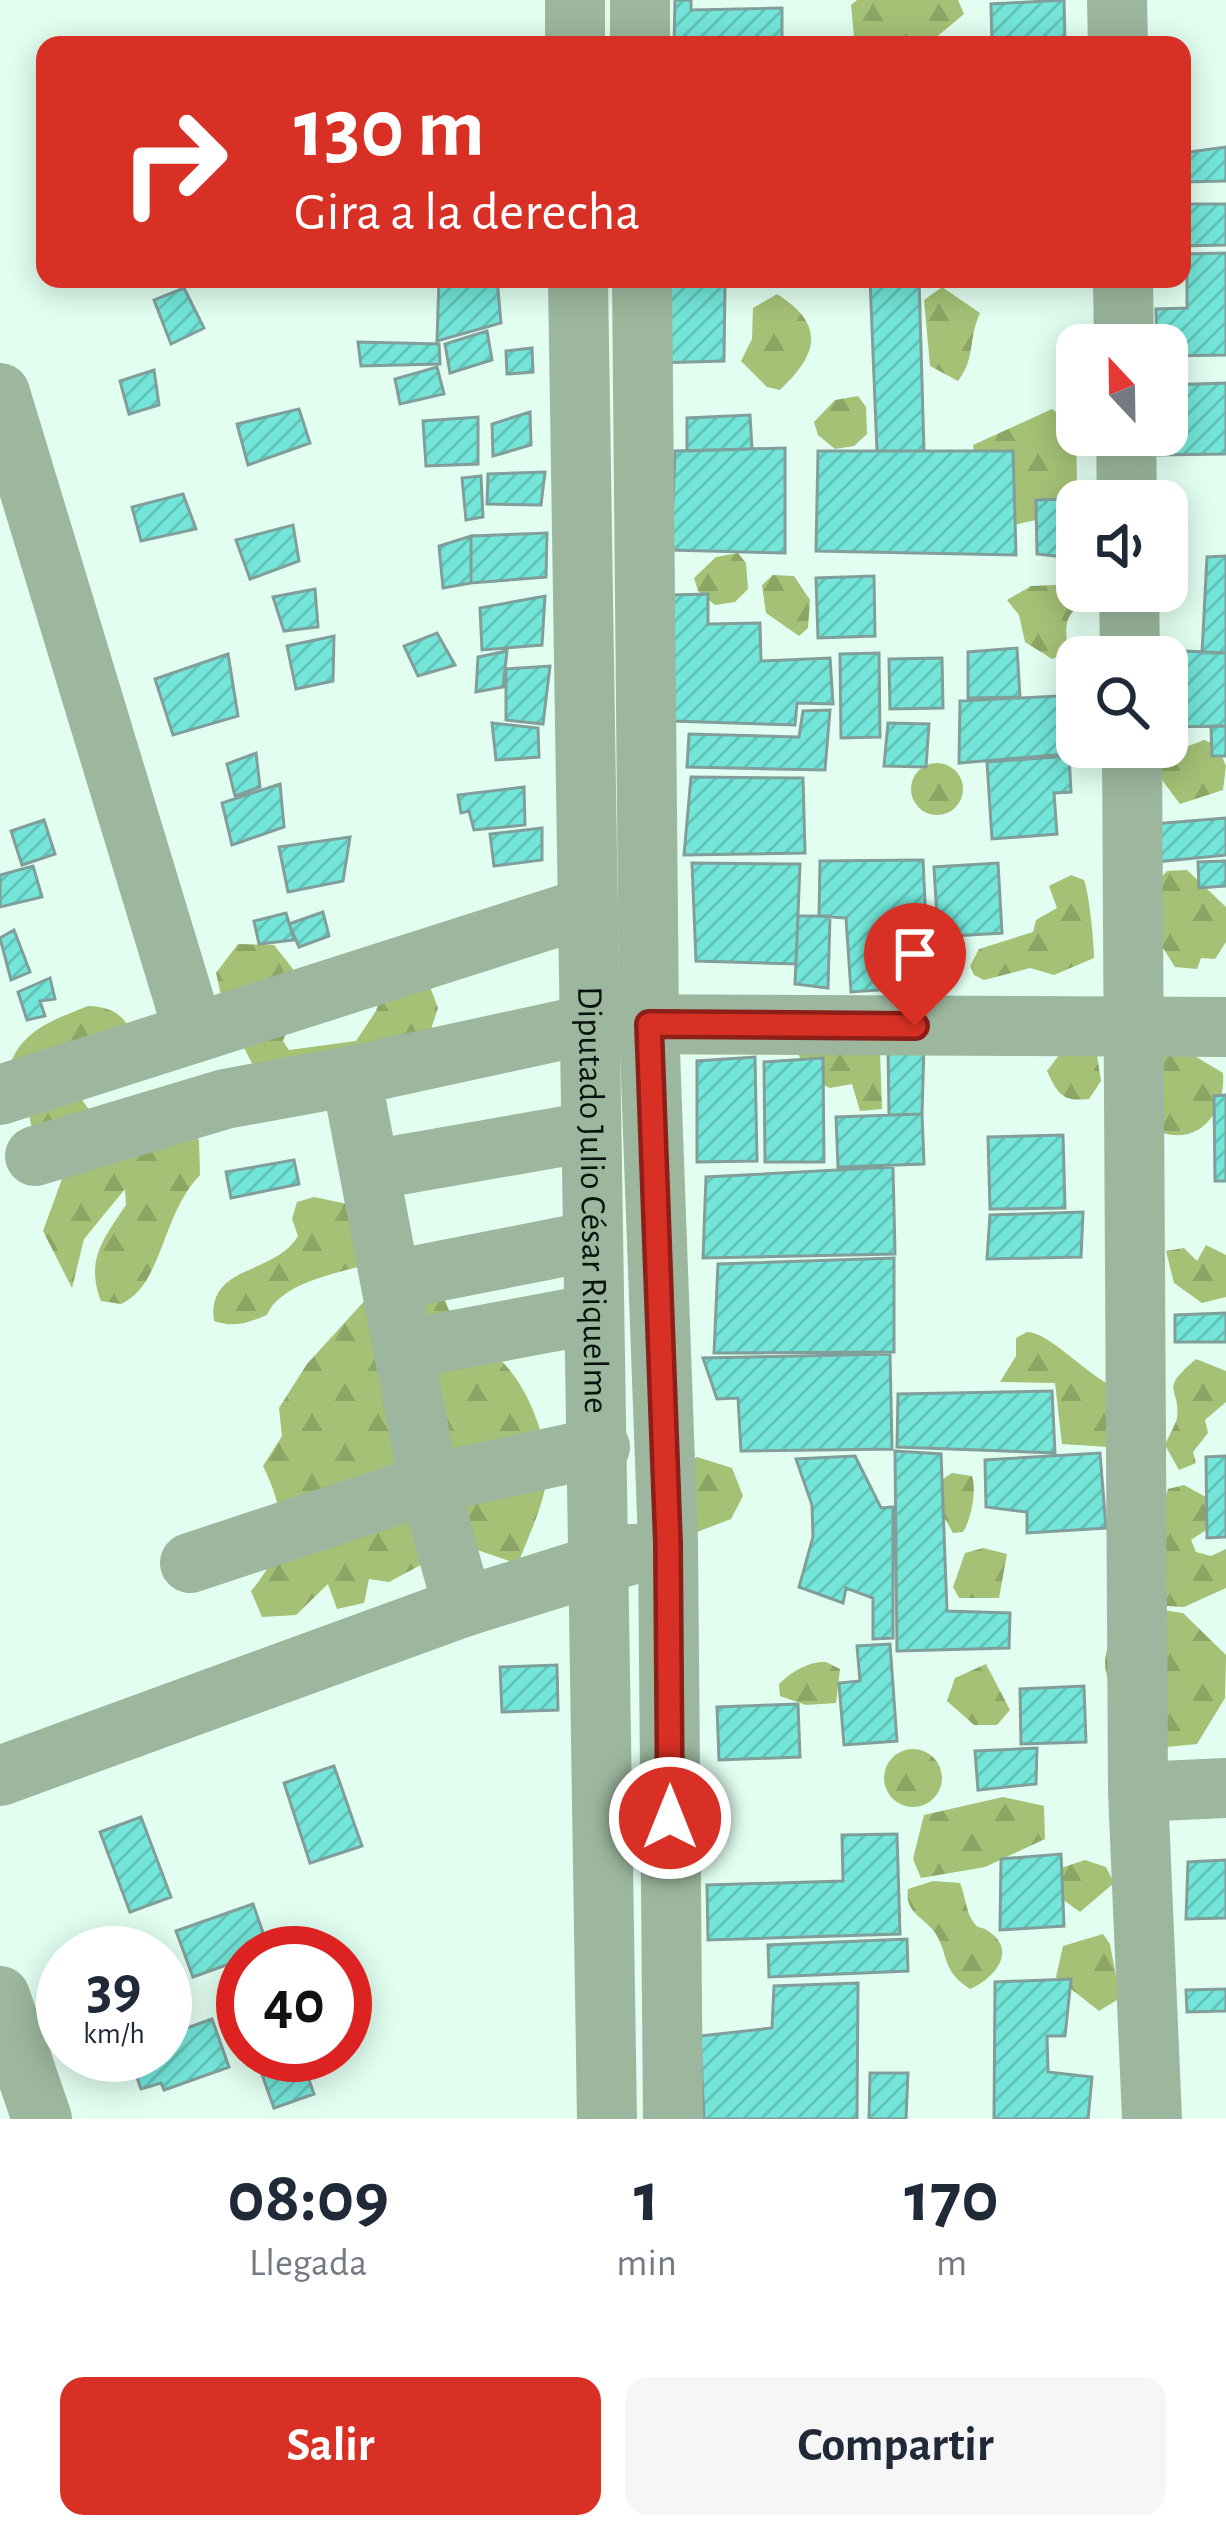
<!DOCTYPE html>
<html lang="es">
<meta charset="utf-8">
<style>
body{margin:0;font-family:"Alegreya Sans",sans-serif;background:#f6f6f7;color:#1f2937;height:100vh;display:flex;flex-direction:column;font-size:45px;white-space:nowrap}
*{box-sizing:border-box;margin:0}
p{font-size:39px;color:#747a83}
.icon{flex:none;width:66px;height:66px;fill:none;stroke:currentColor;stroke-width:2;stroke-linecap:round;stroke-linejoin:round}
.map{position:relative;height:2119px;overflow:hidden}
.sheet{display:flex;flex-direction:column;background:#fff;flex:1}
.sheet>*{flex:none}
.top-card{position:absolute;left:36px;top:36px;width:1155px;height:252px;border-radius:24px;box-shadow:0 6px 30px #0003;background:#d93025;color:#fff;overflow:hidden}
.needle{width:78px;rotate:338deg}
.tools{position:absolute;left:1056px;top:324px;display:grid;gap:24px}
.tools a{display:grid;place-items:center;width:132px;height:132px;border-radius:24px;background:#fff;box-shadow:0 6px 30px #0003;font-size:60px}
.speed{position:absolute;left:36px;top:1926px;display:flex;gap:24px;font-size:60px;font-weight:700;text-align:center}
.speed>*{display:grid;place-content:center;width:156px;height:156px;border-radius:50%;background:#fff;box-shadow:0 6px 30px #0003;line-height:1}
.speed small{font-size:30px;font-weight:400}
.speed .limit{border:18px solid #d22;background:#fff;color:#111}
.pin{position:absolute;display:grid;place-items:center;width:102px;height:102px;color:#fff;margin:-123px -51px;border-radius:50% 50% 50% 0;rotate:-45deg;box-shadow:0 0 12px #0007}
.pin .icon{rotate:45deg}
.me{position:absolute;width:132px;margin:-66px;rotate:0deg;stroke-linejoin:round;filter:drop-shadow(0 0 9px #0008)}
.turn{display:flex;align-items:center;gap:42px;height:252px;padding:0 60px;font-size:54px}
.turn .icon{width:156px;height:156px;stroke-width:2.5}
.turn b{display:block;font-size:84px;line-height:102px}
.eta{display:flex;justify-content:space-evenly;align-items:center;height:204px;text-align:center}
.eta b{font-size:72px;font-weight:700;line-height:84px}
.cta{display:flex;gap:24px;margin-top:auto;padding:24px 60px}
.cta a{flex:1;height:138px;border-radius:24px;background:#d93025;color:#fff;font-size:48px;font-weight:700;line-height:138px;text-align:center}
.cta a+a{background:#f6f6f7;color:#1f2937}
.map>svg:first-child{display:block}
.forest{fill:url(#forest-firs)}
.building{fill:url(#building-hatch);stroke:#809f9b;stroke-width:3}
.lines{fill:none;stroke-linecap:round;stroke-linejoin:round}
.minor{stroke:#9cb79d;stroke-width:60}
.route-casing{stroke:#8d1f18;stroke-width:30}
.route{stroke:#d93025;stroke-width:21}
.labels{text-anchor:middle;dominant-baseline:central;stroke-width:10;stroke-linejoin:round;paint-order:stroke}
.street-label{font-size:36px;fill:#09130f;stroke:#fff}
</style>
<div class="map">
<svg width="1226" height="2119" viewBox="0 0 1226 2119">
<defs>
<pattern id="forest-firs" width="22" height="20" patternUnits="userSpaceOnUse" patternTransform="scale(3)"><rect width="22" height="20" fill="#a4c175"/><path d="M5 1l3.5 6h-7zM16 11l3.5 6h-7z" fill="#8ca564"/></pattern>
<pattern id="building-hatch" width="6" height="6" patternUnits="userSpaceOnUse" patternTransform="scale(3)"><rect width="6" height="6" fill="#73e6d9"/><path d="M-1 1l2-2M0 6l6-6M5 7l2-2" fill="none" stroke="#62c4b9"/></pattern>
</defs>
<rect width="100%" height="100%" fill="#e1fef0"/>
<path class="forest" d="M 857,0 L 958,0 L 964,14 L 927,45 L 876,45 L 854,37 L 851,5 Z
M 942,287 L 980,313 C 968,339 976,357 958,381 L 930,366 L 924,300 Z
M 777,294 C 826,325 818,354 780,390 L 767,387 L 741,361 L 752,339 L 753,308 Z
M 858,396 L 866,407 L 867,434 L 854,446 L 835,449 L 818,435 L 814,422 L 835,400 Z
M 1052,409 L 1076,427 L 1077,481 L 1040,519 L 1014,525 L 978,491 L 973,445 Z
M 738,553 L 746,563 L 748,589 L 735,602 L 715,605 L 698,591 L 694,578 L 716,557 Z
M 773,575 L 794,576 L 810,600 L 808,628 L 799,636 L 766,613 L 762,585 Z
M 1077,584 L 1088,601 C 1063,614 1065,625 1068,652 L 1052,659 L 1025,642 L 1019,615 L 1007,600 L 1031,586 Z
M 1204,740 L 1217,745 L 1226,766 L 1223,790 L 1180,804 L 1159,776 L 1163,756 Z
M911 789a26 26 0 1 1 52 0a26 26 0 1 1-52 0Z
M 1187,870 L 1226,907 L 1226,942 L 1215,959 L 1201,958 L 1197,969 L 1175,967 L 1158,940 L 1153,885 L 1167,871 Z
M 1071,875 L 1084,880 C 1089,893 1094,941 1094,958 L 1054,975 L 1030,968 L 984,980 L 974,975 L 970,966 L 979,949 L 1033,932 L 1036,920 L 1057,908 L 1049,886 Z
M899 939a26 26 0 1 1 52 0a26 26 0 1 1-52 0Z
M 238,944 L 274,945 L 297,974 L 295,1009 L 283,1041 L 289,1050 L 356,1041 L 376,1011 L 386,978 L 426,976 L 438,1008 L 427,1041 L 256,1071 L 224,1009 L 216,973 Z
M 88,1006 C 112,1007 124,1014 133,1036 L 75,1091 L 91,1112 L 174,1116 L 199,1140 L 200,1175 C 161,1215 163,1285 121,1304 L 101,1301 C 85,1260 104,1238 126,1205 L 125,1189 L 84,1239 L 72,1288 L 43,1231 L 66,1168 L 31,1125 L 25,1092 L 11,1062 C 25,1028 56,1019 88,1006 Z
M 797,1049 L 880,1052 L 882,1109 L 860,1111 L 852,1084 L 830,1088 L 806,1077 Z
M 1062,1051 L 1097,1055 L 1101,1081 L 1089,1099 C 1062,1102 1058,1094 1047,1071 Z
M 1158,1052 L 1193,1055 L 1223,1073 C 1226,1112 1199,1146 1160,1132 Z
M 314,1197 L 357,1206 L 373,1263 C 339,1273 281,1282 267,1315 C 247,1323 235,1328 214,1321 C 206,1264 276,1275 298,1236 L 292,1219 L 297,1202 Z
M 1206,1245 L 1226,1255 L 1226,1297 L 1202,1303 L 1174,1283 L 1166,1251 L 1184,1248 L 1197,1261 Z
M 432,1270 L 461,1339 C 512,1348 541,1414 547,1463 C 550,1494 528,1536 518,1564 L 460,1544 L 389,1582 L 369,1579 L 364,1603 L 337,1609 L 328,1584 L 296,1615 L 262,1617 L 251,1591 C 288,1548 287,1515 263,1466 L 282,1436 L 279,1408 L 307,1364 L 387,1276 Z
M 1027,1332 C 1050,1332 1085,1375 1118,1389 L 1108,1447 L 1062,1444 L 1055,1383 L 1000,1382 L 1016,1356 L 1016,1338 Z
M 1196,1359 L 1226,1371 L 1226,1402 L 1205,1420 L 1208,1433 L 1193,1452 L 1196,1463 L 1179,1470 L 1165,1445 C 1168,1437 1175,1426 1177,1418 C 1181,1386 1157,1392 1196,1359 Z
M 697,1457 L 732,1468 L 743,1496 L 731,1519 L 689,1535 L 672,1470 Z
M 952,1473 L 972,1476 C 977,1491 971,1520 963,1532 L 953,1533 L 939,1508 L 937,1483 Z
M 1184,1485 L 1215,1502 L 1218,1522 L 1191,1540 L 1196,1552 L 1211,1556 L 1226,1549 L 1226,1588 L 1184,1607 L 1133,1604 L 1168,1489 Z
M 983,1548 L 1007,1554 L 999,1598 L 959,1598 L 953,1587 L 965,1553 Z
M 1147,1608 L 1183,1613 L 1226,1655 L 1225,1698 L 1197,1744 L 1166,1747 C 1141,1723 1087,1683 1111,1641 C 1118,1629 1137,1617 1147,1608 Z
M 826,1662 L 840,1669 L 836,1703 L 806,1705 L 780,1696 L 779,1684 C 791,1672 809,1661 826,1662 Z
M 986,1664 L 1010,1710 L 997,1725 L 974,1725 L 947,1701 L 955,1678 Z
M884 1778a29 29 0 1 1 58 0a29 29 0 1 1-58 0Z
M 1003,1797 L 1044,1806 L 1045,1839 L 985,1867 L 921,1878 L 913,1859 L 924,1815 Z
M 1085,1860 L 1106,1867 L 1114,1883 L 1080,1912 L 1062,1899 L 1061,1868 Z
M 933,1881 L 960,1883 C 965,1894 966,1911 972,1920 C 980,1932 978,1924 988,1931 C 1019,1951 993,1979 970,1989 C 939,1969 950,1952 933,1930 C 920,1915 905,1912 908,1889 Z
M 1103,1934 L 1110,1944 L 1120,1998 L 1099,2011 L 1056,1977 L 1063,1946 Z"/>
<path class="building" d="M 675,0 L 691,0 L 691,10 L 782,8 L 782,45 L 674,45 Z
M 1064,0 L 1065,45 L 992,45 L 991,4 Z
M 1226,147 L 1226,181 L 1186,182 L 1189,152 Z
M 1182,204 L 1226,204 L 1226,245 L 1182,246 Z
M 1226,253 L 1226,355 L 1167,356 L 1167,345 L 1157,345 L 1156,309 L 1187,308 L 1187,254 Z
M 439,279 L 497,279 L 501,323 L 437,341 Z
M 870,279 L 919,279 L 924,451 L 877,451 Z
M 725,285 L 724,361 L 655,363 L 657,286 Z
M 184,288 L 204,328 L 171,344 L 154,300 Z
M 487,331 L 492,360 L 450,373 L 445,344 Z
M 358,342 L 439,344 L 440,364 L 361,366 Z
M 532,348 L 533,372 L 507,374 L 506,351 Z
M 437,367 L 444,394 L 400,404 L 395,379 Z
M 154,370 L 159,405 L 129,414 L 120,381 Z
M 1226,383 L 1226,454 L 1158,455 L 1157,435 L 1167,435 L 1167,385 Z
M 299,409 L 310,443 L 248,465 L 237,424 Z
M 530,412 L 531,445 L 493,456 L 492,424 Z
M 750,415 L 752,449 L 687,451 L 687,418 Z
M 478,417 L 478,464 L 426,466 L 423,421 Z
M 785,448 L 785,553 L 671,550 L 675,451 Z
M 818,451 L 1013,451 L 1016,555 L 816,551 Z
M 545,472 L 541,505 L 487,504 L 488,474 Z
M 481,476 L 483,517 L 466,520 L 462,478 Z
M 183,494 L 196,529 L 141,541 L 132,507 Z
M 1068,499 L 1072,558 L 1037,554 L 1036,500 Z
M 293,525 L 299,561 L 250,579 L 236,540 Z
M 547,533 L 546,577 L 471,583 L 471,536 Z
M 471,536 L 471,583 L 443,588 L 439,546 Z
M 1226,556 L 1226,653 L 1202,653 L 1207,557 Z
M 874,576 L 875,636 L 818,638 L 816,578 Z
M 315,589 L 318,627 L 284,631 L 273,597 Z
M 708,594 L 708,624 L 760,623 L 761,661 L 830,658 L 833,704 L 797,703 L 795,725 L 672,721 L 671,595 Z
M 545,596 L 542,645 L 482,650 L 480,608 Z
M 437,633 L 455,665 L 418,676 L 404,646 Z
M 334,636 L 333,681 L 296,689 L 287,646 Z
M 1017,648 L 1020,697 L 968,698 L 968,652 Z
M 1164,650 L 1226,653 L 1226,726 L 1167,727 Z
M 507,651 L 503,687 L 476,692 L 478,657 Z
M 879,653 L 880,737 L 841,738 L 840,654 Z
M 228,654 L 238,716 L 173,735 L 155,679 Z
M 942,658 L 943,708 L 890,709 L 889,659 Z
M 550,666 L 543,724 L 506,720 L 506,669 Z
M 1077,695 L 1079,753 L 959,763 L 960,701 Z
M 830,710 L 825,770 L 687,767 L 689,734 L 799,737 L 803,711 Z
M 492,723 L 538,728 L 539,757 L 496,760 Z
M 888,723 L 929,724 L 926,767 L 884,766 Z
M 1211,726 L 1226,726 L 1226,756 L 1212,756 Z
M 256,753 L 260,787 L 235,796 L 227,764 Z
M 1069,756 L 1071,792 L 1054,793 L 1057,834 L 992,839 L 987,762 Z
M 691,777 L 803,778 L 805,853 L 684,855 Z
M 280,784 L 284,827 L 232,845 L 222,803 Z
M 524,787 L 525,825 L 474,830 L 469,811 L 461,813 L 458,795 Z
M 1226,818 L 1226,855 L 1155,862 L 1154,824 Z
M 44,820 L 55,854 L 22,865 L 11,831 Z
M 542,828 L 542,860 L 494,866 L 490,834 Z
M 350,837 L 343,881 L 288,892 L 279,847 Z
M 923,860 L 926,923 L 892,922 L 892,989 L 851,992 L 846,918 L 819,916 L 820,861 Z
M 1226,861 L 1226,886 L 1199,888 L 1198,862 Z
M 692,863 L 800,864 L 796,964 L 696,961 Z
M 998,863 L 1002,933 L 938,937 L 934,867 Z
M 33,866 L 42,897 L 0,907 L 0,875 Z
M 323,912 L 329,936 L 299,947 L 289,924 Z
M 286,913 L 294,940 L 259,944 L 254,921 Z
M 798,916 L 830,916 L 828,988 L 795,984 Z
M 14,930 L 30,972 L 11,980 L 0,938 Z
M 50,978 L 55,999 L 40,1001 L 45,1016 L 27,1020 L 18,992 Z
M 888,1045 L 924,1045 L 922,1114 L 889,1115 Z
M 755,1057 L 757,1161 L 697,1162 L 697,1061 Z
M 823,1058 L 824,1162 L 765,1162 L 764,1062 Z
M 1226,1095 L 1226,1181 L 1215,1181 L 1214,1096 Z
M 922,1114 L 924,1164 L 838,1167 L 836,1117 Z
M 1063,1135 L 1065,1208 L 990,1209 L 988,1137 Z
M 294,1160 L 299,1184 L 231,1198 L 226,1172 Z
M 893,1167 L 895,1254 L 703,1258 L 706,1177 Z
M 1083,1212 L 1081,1257 L 987,1259 L 990,1215 Z
M 894,1258 L 894,1352 L 714,1353 L 718,1264 Z
M 1226,1313 L 1226,1342 L 1175,1342 L 1175,1315 Z
M 890,1354 L 892,1449 L 741,1451 L 738,1398 L 717,1399 L 703,1358 Z
M 1052,1391 L 1055,1453 L 897,1447 L 898,1394 Z
M 895,1451 L 941,1454 L 947,1611 L 1010,1613 L 1009,1648 L 897,1651 Z
M 1100,1453 L 1106,1528 L 1027,1533 L 1027,1512 L 986,1507 L 985,1460 Z
M 855,1456 L 881,1508 L 893,1507 L 893,1638 L 873,1639 L 873,1598 L 846,1588 L 843,1603 L 799,1587 L 813,1537 L 812,1505 L 796,1459 Z
M 1226,1456 L 1226,1537 L 1207,1538 L 1206,1457 Z
M 890,1644 L 897,1741 L 844,1745 L 839,1683 L 860,1681 L 857,1646 Z
M 557,1665 L 558,1710 L 502,1712 L 500,1667 Z
M 1084,1686 L 1086,1742 L 1021,1744 L 1020,1689 Z
M 798,1704 L 800,1757 L 719,1760 L 717,1707 Z
M 1037,1748 L 1036,1784 L 978,1790 L 975,1751 Z
M 334,1766 L 362,1846 L 310,1863 L 284,1783 Z
M 141,1817 L 171,1897 L 130,1912 L 100,1832 Z
M 897,1834 L 900,1934 L 708,1940 L 707,1885 L 843,1881 L 842,1835 Z
M 1061,1854 L 1064,1926 L 1000,1930 L 1001,1859 Z
M 1226,1860 L 1226,1918 L 1186,1919 L 1188,1862 Z
M 253,1904 L 269,1950 L 243,1953 L 243,1959 L 193,1977 L 176,1931 Z
M 907,1939 L 908,1971 L 769,1977 L 768,1945 Z
M 1071,1979 L 1065,2036 L 1047,2036 L 1048,2072 L 1092,2077 L 1088,2119 L 994,2119 L 995,1982 Z
M 858,1983 L 857,2119 L 704,2119 L 700,2036 L 772,2028 L 774,1986 Z
M 1226,1989 L 1226,2011 L 1187,2012 L 1186,1990 Z
M 212,2019 L 229,2067 L 164,2090 L 161,2083 L 141,2089 L 129,2055 L 165,2055 L 165,2036 Z
M 255,2055 L 300,2055 L 314,2094 L 274,2108 Z
M 870,2073 L 908,2073 L 906,2119 L 869,2119 Z"/>
<g class="lines">
<g class="minor">
<path d="M 575,0 L 575,45"/>
<path d="M 640,0 L 640,45"/>
<path d="M 1117,0 L 1118,45"/>
<path id="s1" d="M 578,279 L 607,2119"/>
<path d="M 642,279 L 649,1024 L 668,1543 L 673,2119"/>
<path d="M 1123,279 L 1124,345"/>
<path d="M 0,393 L 194,1033"/>
<path d="M 1126,435 L 1127,501"/>
<path d="M 1129,591 L 1130,657"/>
<path d="M 1132,747 L 1138,1792 L 1152,2119"/>
<path d="M 0,1095 L 588,907"/>
<path d="M 35,1156 L 225,1099 L 351,1076"/>
<path d="M 371,1170 L 588,1132"/>
<path d="M 394,1280 L 592,1241"/>
<path d="M 407,1349 L 594,1314"/>
<path d="M 600,1447 L 429,1484 L 351,1076 L 590,1024 L 1226,1027"/>
<path d="M 190,1563 L 429,1484 L 463,1607"/>
<path d="M 0,1776 L 463,1607 L 633,1554"/>
<path d="M 1138,1792 L 1226,1788"/>
<path d="M 0,1996 L 42,2119"/>
</g>
</g>
<g class="lines">
<g class="route-casing">
<path id="route" d="M 670,1818 L 668,1544 L 649,1024 L 915,1026"/>
</g>
<use href="#route" class="route"/>
</g>
<g class="labels">
<g class="street-label">
<text stroke="none"><textPath href="#s1" startOffset="921">Diputado Julio César Riquelme</textPath></text>
</g>
</g>
</svg>
<div class="tools">
<a><svg class="needle" viewBox="-14 -14 28 28"><path d="M0-13l5 13h-10z" fill="#e53935"/><path d="M0 13l5-13h-10z" fill="#747a83"/></svg></a>
<a><svg class="icon" aria-label="sound" viewBox="0 0 24 24"><path d="M4 9h4l5-4v14l-5-4H4zM17 9q2 3 0 6"/></svg></a>
<a><svg class="icon" aria-label="search" viewBox="0 0 24 24"><circle cx="10" cy="10" r="6"/><path d="M15 15l6 6"/></svg></a>
</div>
<div class="speed"><div>39<small>km/h</small></div><div class="limit">40</div></div>
<div class="pin" style="left:915px;top:1026px;background:#d93025"><svg class="icon" aria-label="arrive" viewBox="0 0 24 24"><path d="M6 21V4h12l-3 4 3 4H6"/></svg></div>
<svg class="me" style="left:670px;top:1818px" viewBox="-20 -20 40 40"><circle r="17" fill="#d93025" stroke="#fff" stroke-width="3"/><path d="M0-11L8 9 0 5-8 9z" fill="#fff"/></svg>
<div class="top-card">
<div class="turn"><svg class="icon" aria-label="right" viewBox="0 0 24 24"><path d="M7 20v-9h11M14 6l5 5-5 5"/></svg><div><b>130 m</b>Gira a la derecha</div></div>
</div>
</div>
<section class="sheet">
<div class="eta">
<div><b>08:09</b><p>Llegada</p></div>
<div><b>1</b><p>min</p></div>
<div><b>170</b><p>m</p></div>
</div>
<div class="cta"><a>Salir</a><a>Compartir</a></div>
</section>
